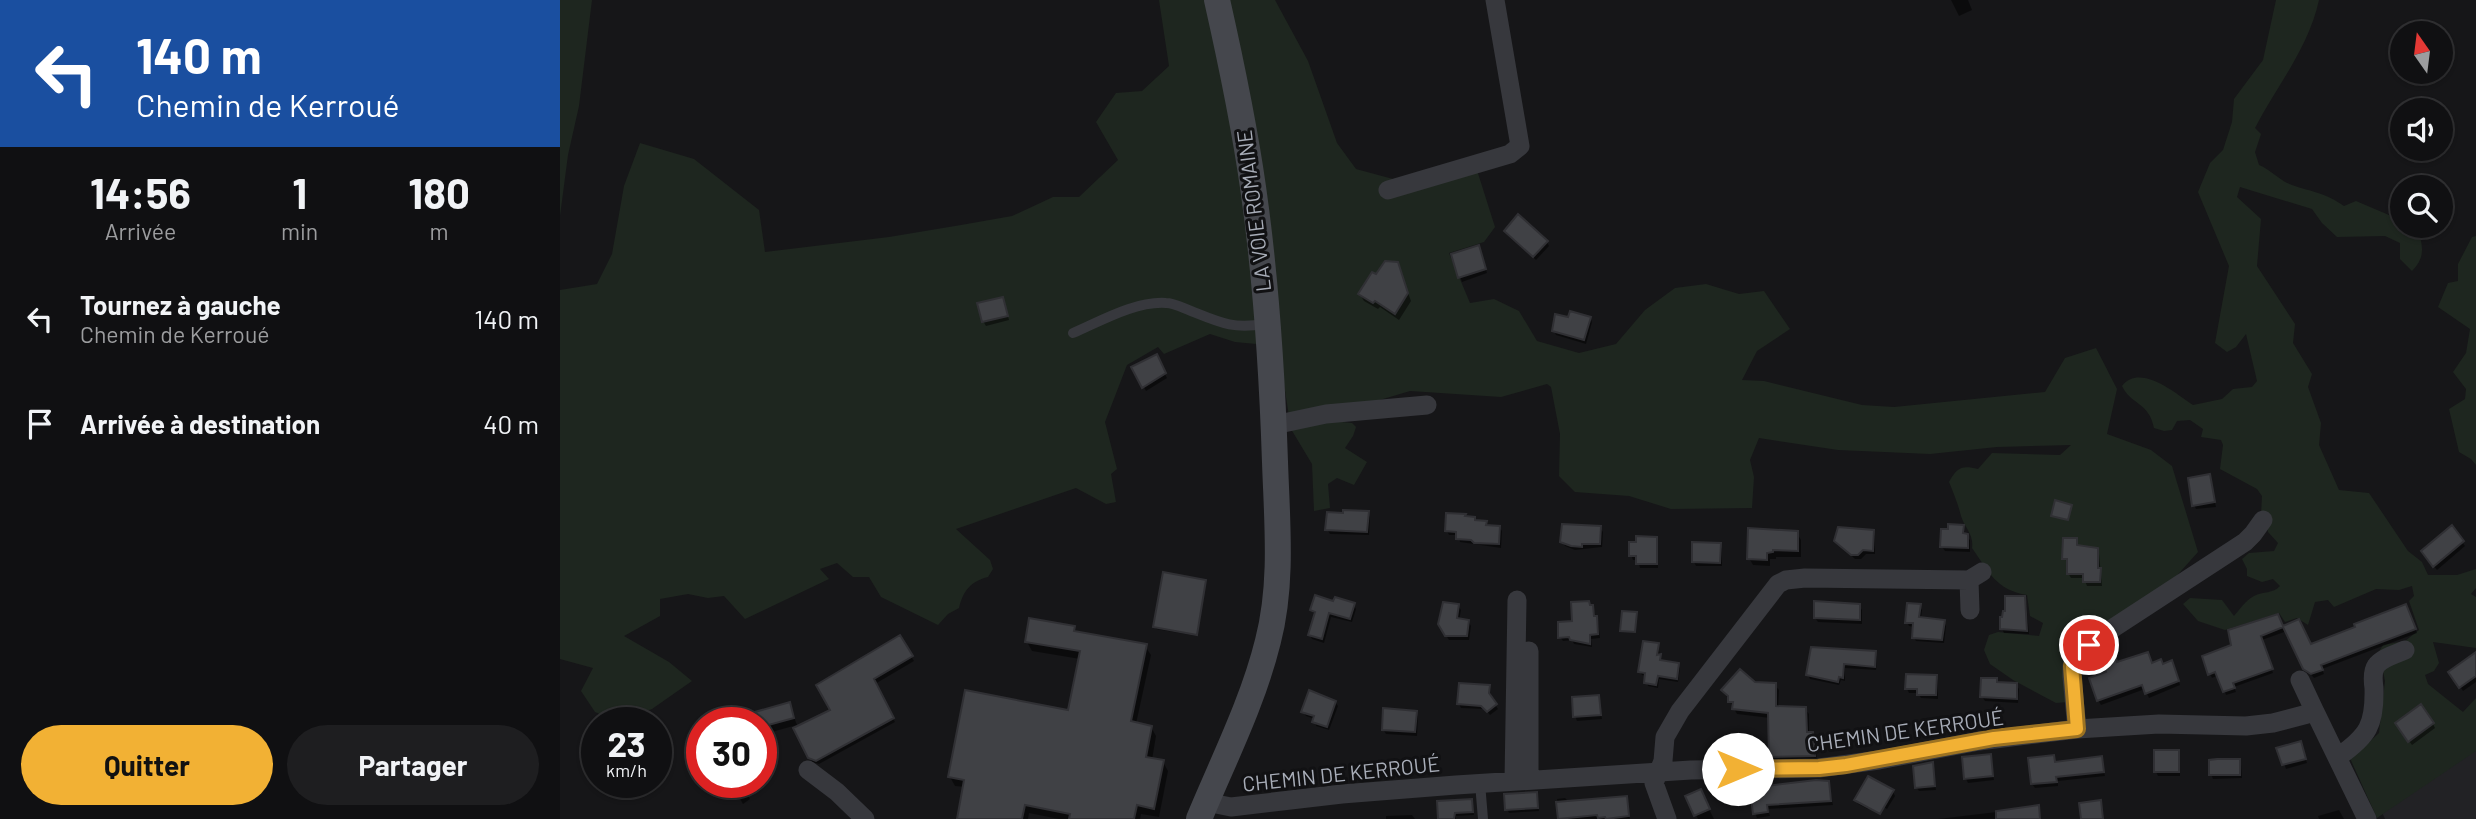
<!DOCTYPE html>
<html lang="fr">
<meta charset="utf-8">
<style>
body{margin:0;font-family:Barlow,sans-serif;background:#1e1e20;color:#f1f3f6;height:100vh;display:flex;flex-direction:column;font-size:26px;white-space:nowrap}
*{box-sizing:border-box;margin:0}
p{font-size:23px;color:#9c9d9f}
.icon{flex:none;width:38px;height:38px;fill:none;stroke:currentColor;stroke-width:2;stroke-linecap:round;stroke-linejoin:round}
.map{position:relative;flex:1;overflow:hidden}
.sheet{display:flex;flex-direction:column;background:#101012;width:560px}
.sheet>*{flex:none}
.top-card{background:#1a4fa0;color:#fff;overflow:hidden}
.needle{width:46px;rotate:346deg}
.fabs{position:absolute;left:1830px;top:21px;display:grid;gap:14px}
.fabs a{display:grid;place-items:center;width:63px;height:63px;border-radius:50%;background:#101012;box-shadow:0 2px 5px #0004,0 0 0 2px #303032;font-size:35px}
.speed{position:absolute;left:21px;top:707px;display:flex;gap:14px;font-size:35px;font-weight:700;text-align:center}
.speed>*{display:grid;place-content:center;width:91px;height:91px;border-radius:50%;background:#101012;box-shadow:0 2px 5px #0004,0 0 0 2px #303032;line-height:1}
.speed small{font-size:18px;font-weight:400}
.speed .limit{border:10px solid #d22;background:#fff;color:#111}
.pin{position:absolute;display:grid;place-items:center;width:60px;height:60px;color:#fff;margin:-30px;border:4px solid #fff;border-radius:50%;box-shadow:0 2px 7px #0007}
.me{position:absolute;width:77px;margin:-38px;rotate:90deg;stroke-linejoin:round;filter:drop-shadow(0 0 5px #0008)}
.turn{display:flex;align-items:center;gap:24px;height:147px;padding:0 21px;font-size:32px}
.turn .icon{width:91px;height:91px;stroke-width:2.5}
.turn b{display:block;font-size:49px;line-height:60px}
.eta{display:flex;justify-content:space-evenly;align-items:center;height:119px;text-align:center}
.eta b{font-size:42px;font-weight:700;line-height:49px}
.button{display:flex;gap:14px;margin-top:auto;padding:14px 21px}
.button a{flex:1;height:80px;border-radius:42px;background:#f2b134;color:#111;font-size:28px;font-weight:700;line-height:80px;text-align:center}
.button a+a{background:#1e1e20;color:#f1f3f6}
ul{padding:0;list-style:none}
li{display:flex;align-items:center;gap:21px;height:105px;padding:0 21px}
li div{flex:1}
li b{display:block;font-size:26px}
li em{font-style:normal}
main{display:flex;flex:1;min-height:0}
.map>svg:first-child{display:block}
.built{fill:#222225}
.green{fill:#1e261f}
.shadow{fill:#0007}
.building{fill:#404145;stroke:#303034;stroke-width:2}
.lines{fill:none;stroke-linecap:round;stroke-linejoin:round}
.lane{stroke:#37383d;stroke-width:10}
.street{stroke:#37383d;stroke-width:19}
.secondary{stroke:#45474d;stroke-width:26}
.route-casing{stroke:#9d7322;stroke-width:18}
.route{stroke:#f2b134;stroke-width:12}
.labels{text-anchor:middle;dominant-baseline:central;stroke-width:6;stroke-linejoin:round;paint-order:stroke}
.street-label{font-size:21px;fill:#a8adb8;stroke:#111113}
</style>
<main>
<section class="sheet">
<div class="top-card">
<div class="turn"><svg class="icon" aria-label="left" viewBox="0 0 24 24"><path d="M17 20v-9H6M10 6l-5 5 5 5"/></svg><div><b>140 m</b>Chemin de Kerroué</div></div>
</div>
<div class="eta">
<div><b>14:56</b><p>Arrivée</p></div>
<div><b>1</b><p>min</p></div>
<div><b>180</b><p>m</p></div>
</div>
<ul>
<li><svg class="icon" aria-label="left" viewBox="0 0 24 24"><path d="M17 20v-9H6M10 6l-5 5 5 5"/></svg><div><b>Tournez à gauche</b><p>Chemin de Kerroué</p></div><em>140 m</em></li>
<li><svg class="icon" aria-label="arrive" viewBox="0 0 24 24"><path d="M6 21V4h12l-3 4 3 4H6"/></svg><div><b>Arrivée à destination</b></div><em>40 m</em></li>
</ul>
<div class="button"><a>Quitter</a><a>Partager</a></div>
</section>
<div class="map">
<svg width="1916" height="819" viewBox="0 0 1916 819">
<rect width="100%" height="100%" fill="#161618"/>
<path class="built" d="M 1916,743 L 1916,819 L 1825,819 L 1821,810 Z"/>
<path class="green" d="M 0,0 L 32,0 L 19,106 L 8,155 L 0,216 Z
M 599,0 L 715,0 L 748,61 L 777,143 L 796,169 L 833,179 L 916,167 L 935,227 L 924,242 L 889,253 L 910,303 L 934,299 L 959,311 L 977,341 L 1019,353 L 1056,344 L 1085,310 L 1115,288 L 1146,284 L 1179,294 L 1204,291 L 1230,329 L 1197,351 L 1182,380 L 1204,381 L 1302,405 L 1334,407 L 1485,392 L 1505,358 L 1536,348 L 1557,389 L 1547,434 L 1591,450 L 1612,466 L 1638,552 L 1604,590 L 1525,645 L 1508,702 L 1496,703 L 1453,680 L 1430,664 L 1424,650 L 1429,635 L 1438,632 L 1479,636 L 1483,623 L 1470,616 L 1467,595 C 1436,590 1429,572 1412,548 C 1414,534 1405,529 1401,516 C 1398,504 1394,494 1389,482 C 1397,468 1401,465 1418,469 L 1432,453 L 1500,455 L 1511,445 L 1437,447 L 1370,454 L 1278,450 L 1199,438 L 1190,460 L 1194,477 L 1192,508 L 1111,509 L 1069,496 L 1015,492 L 999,476 L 1000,434 L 991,387 L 987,384 L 941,397 L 850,391 L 803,405 L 782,422 L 792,423 L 796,427 L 793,436 L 785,448 L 807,462 L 794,485 L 777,478 L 768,484 L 770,508 L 754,511 L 752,464 L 731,429 L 718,346 L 675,342 L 650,334 L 604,354 L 598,347 L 567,365 L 545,422 L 557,469 L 551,474 L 556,502 L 546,504 L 516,488 L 396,529 L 430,560 L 433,569 L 428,577 C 411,581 403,591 399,608 L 388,614 L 378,625 L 321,597 L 309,577 L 293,577 L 277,563 L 260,569 L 269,579 L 185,619 L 164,596 L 148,598 L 128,594 L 100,599 L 100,616 L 64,636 L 109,662 L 132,681 L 92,709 L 58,722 L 35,712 L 21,691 L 33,668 L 0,659 L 0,290 L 37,284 L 52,254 L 64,186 L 80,143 L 134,159 L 199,210 L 205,252 L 329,237 L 401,225 L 452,216 L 493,197 L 519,197 L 558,160 L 536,122 L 556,93 L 582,91 L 609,66 Z
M 1716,0 L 1759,0 C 1748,49 1718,84 1695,128 L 1701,134 L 1695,152 L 1699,165 C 1711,170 1720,181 1732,185 C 1752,192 1766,193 1784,206 L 1796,201 L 1843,221 L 1843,226 L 1857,227 C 1863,245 1866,257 1852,271 L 1840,259 L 1840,243 L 1825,236 L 1777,237 L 1762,223 L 1752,209 L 1680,187 L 1677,197 L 1701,219 L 1697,266 L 1735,324 L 1733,343 L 1752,374 L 1748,387 L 1761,423 L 1759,445 L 1779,490 L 1809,493 L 1848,551 L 1862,562 L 1868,575 L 1897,575 L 1916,569 L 1916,588 L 1911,594 L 1916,597 L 1916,648 L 1873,642 L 1879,663 L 1874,671 L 1865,675 L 1868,684 L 1903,712 L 1916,698 L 1916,751 L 1817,818 L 1789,756 L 1805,746 L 1819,733 L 1825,681 L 1823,671 L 1815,658 L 1823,645 L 1845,641 L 1859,630 L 1849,601 L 1854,596 L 1852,586 L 1839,590 L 1816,589 L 1774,607 L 1768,600 L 1755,602 L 1748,625 L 1737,618 L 1725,622 L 1719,613 L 1665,630 L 1638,621 L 1623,604 L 1630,598 L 1662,600 L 1674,616 C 1680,609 1685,601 1694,596 C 1703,591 1713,594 1720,586 L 1713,579 L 1702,582 L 1687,576 L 1687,569 L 1682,559 L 1689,553 L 1714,551 L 1718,543 L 1708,532 L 1707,526 L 1701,515 L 1702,496 L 1697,489 L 1660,469 L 1663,445 L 1661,440 L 1641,437 L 1643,429 L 1630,420 L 1617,421 L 1612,430 L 1604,431 L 1594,428 C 1589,402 1571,405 1562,386 C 1580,363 1615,393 1633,405 L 1662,399 L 1673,389 L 1692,387 L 1697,381 L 1686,334 L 1676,347 L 1667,352 L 1655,343 L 1669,266 L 1638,192 L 1650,163 L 1663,150 L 1672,122 L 1674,99 L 1703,60 Z
M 1916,236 L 1916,465 L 1911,459 L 1899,452 L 1889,409 L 1905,399 L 1906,389 L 1893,372 L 1906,353 L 1910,329 L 1878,307 L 1888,283 L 1898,281 L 1898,264 L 1912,237 Z"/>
<path class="shadow" d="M 1391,0 L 1408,0 L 1412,10 L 1399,16 Z
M 946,231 L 987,242 L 989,246 L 976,260 Z
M 921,251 L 927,273 L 902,282 L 893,255 Z
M 837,263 L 851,301 L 839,320 L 820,307 L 818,309 L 804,301 L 800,294 L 817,276 Z
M 443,299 L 449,320 L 426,326 L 423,321 Z
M 1030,318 L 1032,322 L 1026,344 L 996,335 L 994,330 Z
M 596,356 L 607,378 L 586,391 L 573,368 Z
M 1649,476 L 1656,507 L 1636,509 L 1634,505 Z
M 808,513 L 810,517 L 809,535 L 770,534 L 767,529 Z
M 916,522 L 925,523 L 928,527 L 939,527 L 942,531 L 941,548 L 900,542 L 898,535 L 889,535 L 887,531 Z
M 1403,526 L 1405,535 L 1410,540 L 1410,552 L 1385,551 L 1382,547 Z
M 1040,528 L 1043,532 L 1042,547 L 1015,550 L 1005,546 L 1002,541 Z
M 1313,532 L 1315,536 L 1315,554 L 1306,554 L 1301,559 L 1295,559 L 1276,541 Z
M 1237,533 L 1241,540 L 1241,557 L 1216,557 L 1216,559 L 1210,559 L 1210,566 L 1193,565 L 1189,558 Z
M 1096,538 L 1098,543 L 1098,568 L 1080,568 L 1078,560 L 1073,560 L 1071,555 Z
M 1516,539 L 1518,547 L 1537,550 L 1539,554 L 1542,586 L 1527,586 L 1524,578 L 1511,578 L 1508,573 L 1508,563 L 1504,558 Z
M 1902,542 L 1905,546 L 1877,570 L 1865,556 Z
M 1160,545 L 1162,549 L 1162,566 L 1136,566 L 1134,562 Z
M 645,581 L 637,636 L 596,629 L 595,627 Z
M 1464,597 L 1466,602 L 1469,634 L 1444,633 L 1442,629 Z
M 774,603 L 794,605 L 796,609 L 792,622 L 771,617 L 764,643 L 752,639 L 750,635 L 754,614 L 752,610 Z
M 898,606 L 901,610 L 899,620 L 908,621 L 911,626 L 909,640 L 889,640 L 879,624 Z
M 1032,606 L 1038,622 L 1040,638 L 1031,639 L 1032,647 L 1014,644 L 1012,640 L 1003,641 L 1000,637 Z
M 1299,606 L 1302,610 L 1302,624 L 1258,622 L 1255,618 Z
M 1360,606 L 1362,610 L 1361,619 L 1384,622 L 1386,626 L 1384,643 L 1356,641 L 1353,637 L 1354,627 L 1349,626 L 1347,622 Z
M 1848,610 L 1857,633 L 1762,669 L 1764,674 L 1754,678 L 1745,668 L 1727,631 L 1702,640 L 1713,673 L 1674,687 L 1676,692 L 1666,695 L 1659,675 L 1652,678 L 1650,674 L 1673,646 L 1720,620 L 1723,628 L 1738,622 L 1750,646 Z
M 514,628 L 517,633 L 585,646 L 591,655 L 576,724 L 591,727 L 596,736 L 592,760 L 603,762 L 608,771 L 599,817 L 581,814 L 580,819 L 499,819 L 469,813 L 468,819 L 399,819 L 405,787 L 395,786 L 390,777 L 510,712 L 520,659 L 472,651 L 467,642 Z
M 340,638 L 354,661 L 315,684 L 335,722 L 259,764 L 252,762 L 235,729 L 272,711 Z
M 1098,645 L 1101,662 L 1118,665 L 1120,668 L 1118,682 L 1099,679 L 1098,688 L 1088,686 L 1086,676 L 1082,675 L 1080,672 Z
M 1315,653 L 1317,657 L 1316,670 L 1285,668 L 1285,681 L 1281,680 L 1279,685 L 1250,679 L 1248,675 Z
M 1916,663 L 1916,682 L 1903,691 L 1890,672 Z
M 1557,664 L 1614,666 L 1620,685 L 1589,698 L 1585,689 L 1541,705 L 1538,700 L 1548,673 Z
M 1376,677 L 1378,681 L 1378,699 L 1361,698 L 1358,693 L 1349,693 L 1347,689 Z
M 1436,680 L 1438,684 L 1456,685 L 1459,689 L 1458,703 L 1425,701 L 1422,697 Z
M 1195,684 L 1215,685 L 1219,690 L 1218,708 L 1245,709 L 1249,714 L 1249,734 L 1251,734 L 1255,739 L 1257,761 L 1214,762 L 1211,756 L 1210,718 L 1177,714 L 1163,690 Z
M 929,687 L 931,698 L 938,709 L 930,715 L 925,709 L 901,708 L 899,704 Z
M 1038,697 L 1042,719 L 1017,721 L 1015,716 Z
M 775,702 L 778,706 L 769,730 L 756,726 L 755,719 L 746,716 L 743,712 Z
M 229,704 L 237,725 L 201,735 L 201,723 L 165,723 Z
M 856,712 L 858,717 L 857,736 L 826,734 L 823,729 Z
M 1873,724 L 1875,728 L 1852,745 L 1840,728 Z
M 1742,748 L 1747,763 L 1726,769 L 1719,749 Z
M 1618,752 L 1620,756 L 1620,776 L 1598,776 L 1596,772 Z
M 1430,756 L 1434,780 L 1408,783 L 1406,779 Z
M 1493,757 L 1496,764 L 1541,758 L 1545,776 L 1498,781 L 1498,786 L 1475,788 L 1472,784 Z
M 1679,761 L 1681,765 L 1682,778 L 1653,779 L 1651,774 Z
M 1372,764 L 1376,790 L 1359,791 L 1356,787 Z
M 170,782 L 181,782 L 190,799 L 183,804 Z
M 1268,782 L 1273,805 L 1208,809 L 1210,816 L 1197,818 L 1195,813 L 1192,790 Z
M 1140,791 L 1154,819 L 1138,819 L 1127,797 Z
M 1333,792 L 1335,796 L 1327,809 L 1313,801 L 1308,809 L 1298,804 L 1296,800 Z
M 976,794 L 979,811 L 949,813 L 947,809 Z
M 1005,798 L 1008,801 L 1034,799 L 1036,801 L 1066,798 L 1070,819 L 1000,819 L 997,799 Z
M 911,801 L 914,815 L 896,816 L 896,819 L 880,819 Z
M 1478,807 L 1481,819 L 1378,819 Z
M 1779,810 L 1784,819 L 1759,819 L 1758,816 Z
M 852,815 L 855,819 L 826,819 L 826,816 Z"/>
<path class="building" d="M 958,214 L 988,241 L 973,257 L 944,231 Z
M 919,245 L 926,269 L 898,278 L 891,254 Z
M 825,261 L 838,262 L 848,293 L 835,314 L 815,301 L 813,303 L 798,294 L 812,272 L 816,274 Z
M 443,297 L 448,316 L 422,322 L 417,303 Z
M 1010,311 L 1031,317 L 1024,340 L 992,331 L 995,314 L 1008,317 Z
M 597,354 L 606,373 L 582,388 L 571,367 Z
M 1650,474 L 1655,502 L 1632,506 L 1628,478 Z
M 1495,500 L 1512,505 L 1508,520 L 1491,516 Z
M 783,510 L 809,511 L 807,532 L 765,530 L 767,512 L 783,513 Z
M 886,513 L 906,514 L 905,516 L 915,517 L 915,520 L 927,521 L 926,525 L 940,526 L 939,544 L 914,543 L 911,540 L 896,539 L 896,532 L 885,531 Z
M 1002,524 L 1041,526 L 1040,544 L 1022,544 L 1022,547 L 1011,546 L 1000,542 Z
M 1388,524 L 1404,525 L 1403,533 L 1408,534 L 1408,548 L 1380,547 L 1381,529 L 1388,529 Z
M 1892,525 L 1904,541 L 1873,567 L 1861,551 Z
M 1278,527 L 1314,530 L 1313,551 L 1303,550 L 1298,555 L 1291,555 L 1274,541 Z
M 1188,528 L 1238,531 L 1238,551 L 1213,550 L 1213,552 L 1207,553 L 1207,560 L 1187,559 Z
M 1076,536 L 1097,537 L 1097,564 L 1076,564 L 1076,556 L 1069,556 L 1069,542 L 1076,542 Z
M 1503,538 L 1517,538 L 1517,545 L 1538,548 L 1538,568 L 1541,568 L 1540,582 L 1523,582 L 1523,574 L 1507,574 L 1507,559 L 1502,559 Z
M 1132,542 L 1161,543 L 1160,563 L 1132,562 Z
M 603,572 L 646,580 L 637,635 L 593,627 Z
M 755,595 L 773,601 L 775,597 L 795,603 L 790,619 L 769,613 L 762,639 L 748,635 L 755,612 L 750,610 Z
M 1445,596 L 1465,596 L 1467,631 L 1440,629 L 1440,617 L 1442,617 L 1443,611 L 1445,611 Z
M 1029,601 L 1030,605 L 1033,605 L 1034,616 L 1037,616 L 1038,634 L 1030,635 L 1030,644 L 1010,640 L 1009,637 L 998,638 L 998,622 L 1012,621 L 1011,602 Z
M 1254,601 L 1300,604 L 1300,620 L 1254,618 Z
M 883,602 L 899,604 L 897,618 L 909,620 L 907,636 L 885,636 L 878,624 Z
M 1347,603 L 1361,604 L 1359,617 L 1385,620 L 1382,640 L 1352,638 L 1353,623 L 1345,623 Z
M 1846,604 L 1856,629 L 1761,665 L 1763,670 L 1751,674 L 1743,669 L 1723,627 L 1701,636 L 1713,669 L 1673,683 L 1675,688 L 1663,692 L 1655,672 L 1648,675 L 1642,656 L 1671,645 L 1668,630 L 1718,614 L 1723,626 L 1739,619 L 1751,644 L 1795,627 L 1794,624 Z
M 1062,611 L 1077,612 L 1075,632 L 1060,631 Z
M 469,618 L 515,626 L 514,631 L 587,644 L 571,721 L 592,726 L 586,757 L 604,760 L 594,809 L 577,805 L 574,819 L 509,819 L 510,814 L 465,805 L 462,819 L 397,819 L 404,780 L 388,777 L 405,690 L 508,710 L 520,651 L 465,642 Z
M 340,635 L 353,656 L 314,679 L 334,718 L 256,761 L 248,758 L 233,728 L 270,710 L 256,685 Z
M 1083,641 L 1099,643 L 1097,655 L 1101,654 L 1100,660 L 1119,663 L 1117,679 L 1098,676 L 1096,685 L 1084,683 L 1085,673 L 1078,672 Z
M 1251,647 L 1316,651 L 1315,667 L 1284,664 L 1283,678 L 1279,677 L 1278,682 L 1246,675 Z
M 1588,652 L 1592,663 L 1601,659 L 1603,664 L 1612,660 L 1619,681 L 1585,694 L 1582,685 L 1537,701 L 1529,678 L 1546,672 L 1542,659 L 1555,655 L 1557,662 Z
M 1916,652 L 1916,676 L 1899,688 L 1888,672 Z
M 1180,669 L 1195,682 L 1216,683 L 1216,706 L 1246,707 L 1247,732 L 1253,732 L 1255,756 L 1209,757 L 1208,713 L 1172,709 L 1173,702 L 1168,702 L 1168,696 L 1161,690 Z
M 1346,674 L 1377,675 L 1376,695 L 1357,695 L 1357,689 L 1345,689 Z
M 1421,678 L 1437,678 L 1437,682 L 1457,683 L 1457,699 L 1420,697 Z
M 899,683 L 930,685 L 929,693 L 937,704 L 927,712 L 921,706 L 897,704 Z
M 749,690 L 776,701 L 767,727 L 752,722 L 754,716 L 741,712 Z
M 1039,695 L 1041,715 L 1013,717 L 1012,697 Z
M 230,702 L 234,718 L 201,727 L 201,723 L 171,723 L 170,719 Z
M 1861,704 L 1874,723 L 1848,742 L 1835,723 Z
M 823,708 L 857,711 L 855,732 L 822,730 Z
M 1741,741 L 1746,759 L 1722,765 L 1716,748 Z
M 1594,750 L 1619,750 L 1619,772 L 1594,772 Z
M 1431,754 L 1433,776 L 1404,779 L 1402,757 Z
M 1494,755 L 1495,762 L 1542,756 L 1544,772 L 1496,777 L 1497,782 L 1471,784 L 1468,758 Z
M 1657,759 L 1680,759 L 1680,775 L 1649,775 L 1649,760 Z
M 1373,762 L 1375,786 L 1355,788 L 1353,766 Z
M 1308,776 L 1334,790 L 1320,814 L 1294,800 Z
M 1256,780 L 1269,781 L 1271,801 L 1207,805 L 1208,812 L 1193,814 L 1190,788 Z
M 1141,789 L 1150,809 L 1134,816 L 1125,796 Z
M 977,792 L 978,808 L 945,810 L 944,794 Z
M 1067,796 L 1069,816 L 1046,819 L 1045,817 L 1038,818 L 1037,815 L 998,819 L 996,802 Z
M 912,799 L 913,812 L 895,813 L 894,819 L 878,819 L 877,801 Z
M 1541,800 L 1543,819 L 1521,819 L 1519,803 Z
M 1479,805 L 1480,819 L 1436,819 L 1436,811 Z"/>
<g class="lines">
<path class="lane" d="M 513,333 C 541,321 575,301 606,303 C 614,303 623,308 631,311 C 661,323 672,329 705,324
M 920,783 L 923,819"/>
<path class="street" d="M 828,190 L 950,154 L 960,146 L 935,0
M 714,425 L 766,414 L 867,405
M 1409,580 L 1410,610
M 1740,680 L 1755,712
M 1517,729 L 1512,677 L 1512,666 L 1518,654 L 1544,634 L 1685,542 L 1693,534 L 1703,520
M 1778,757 C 1808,736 1815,725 1814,688 C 1813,681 1812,672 1816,666 C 1821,658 1836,654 1845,650
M 248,770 L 277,792 L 305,819
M 969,780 L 969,651
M 954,781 L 957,600
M 646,802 L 671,807 L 782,794 L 896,785 L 1131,770 L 1259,768 L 1319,760 L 1419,741 L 1517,729 L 1599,724 L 1686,726 L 1713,723 L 1755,712 L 1807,819
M 1107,819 L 1094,783 L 1103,761 L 1105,737 L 1120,711 L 1218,584 L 1226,580 L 1245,578 L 1409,580 L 1422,572"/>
<path class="secondary" d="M 639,819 C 663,761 693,702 708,641 C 723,583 717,522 715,462 C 712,371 706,278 693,187 C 684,124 671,62 657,0"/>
</g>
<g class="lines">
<g class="route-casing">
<path id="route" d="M 1178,769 L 1259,768 L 1286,765 L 1434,738 L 1517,729 L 1512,666 L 1514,659 L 1529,645"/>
</g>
<use href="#route" class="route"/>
</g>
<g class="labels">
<g class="street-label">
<text transform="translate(693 211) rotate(-97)">LA VOIE ROMAINE</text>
<text transform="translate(1345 730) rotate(-8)">CHEMIN DE KERROUÉ</text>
<text transform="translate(781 773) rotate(-6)">CHEMIN DE KERROUÉ</text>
</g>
</g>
</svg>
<div class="fabs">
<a><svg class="needle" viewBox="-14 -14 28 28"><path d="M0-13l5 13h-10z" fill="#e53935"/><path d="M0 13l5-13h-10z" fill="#9c9d9f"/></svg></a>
<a><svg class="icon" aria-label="sound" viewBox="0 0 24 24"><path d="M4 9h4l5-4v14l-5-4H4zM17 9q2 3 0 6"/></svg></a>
<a><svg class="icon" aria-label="search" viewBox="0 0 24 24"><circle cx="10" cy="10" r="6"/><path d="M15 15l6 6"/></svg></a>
</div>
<div class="speed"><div>23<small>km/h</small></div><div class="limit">30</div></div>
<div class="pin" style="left:1529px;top:645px;background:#d93025"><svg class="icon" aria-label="arrive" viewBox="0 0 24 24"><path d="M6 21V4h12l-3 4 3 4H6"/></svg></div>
<svg class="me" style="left:1178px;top:769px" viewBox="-20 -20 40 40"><circle r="19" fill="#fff"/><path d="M0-13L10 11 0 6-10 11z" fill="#f2b134"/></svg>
</div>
</main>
